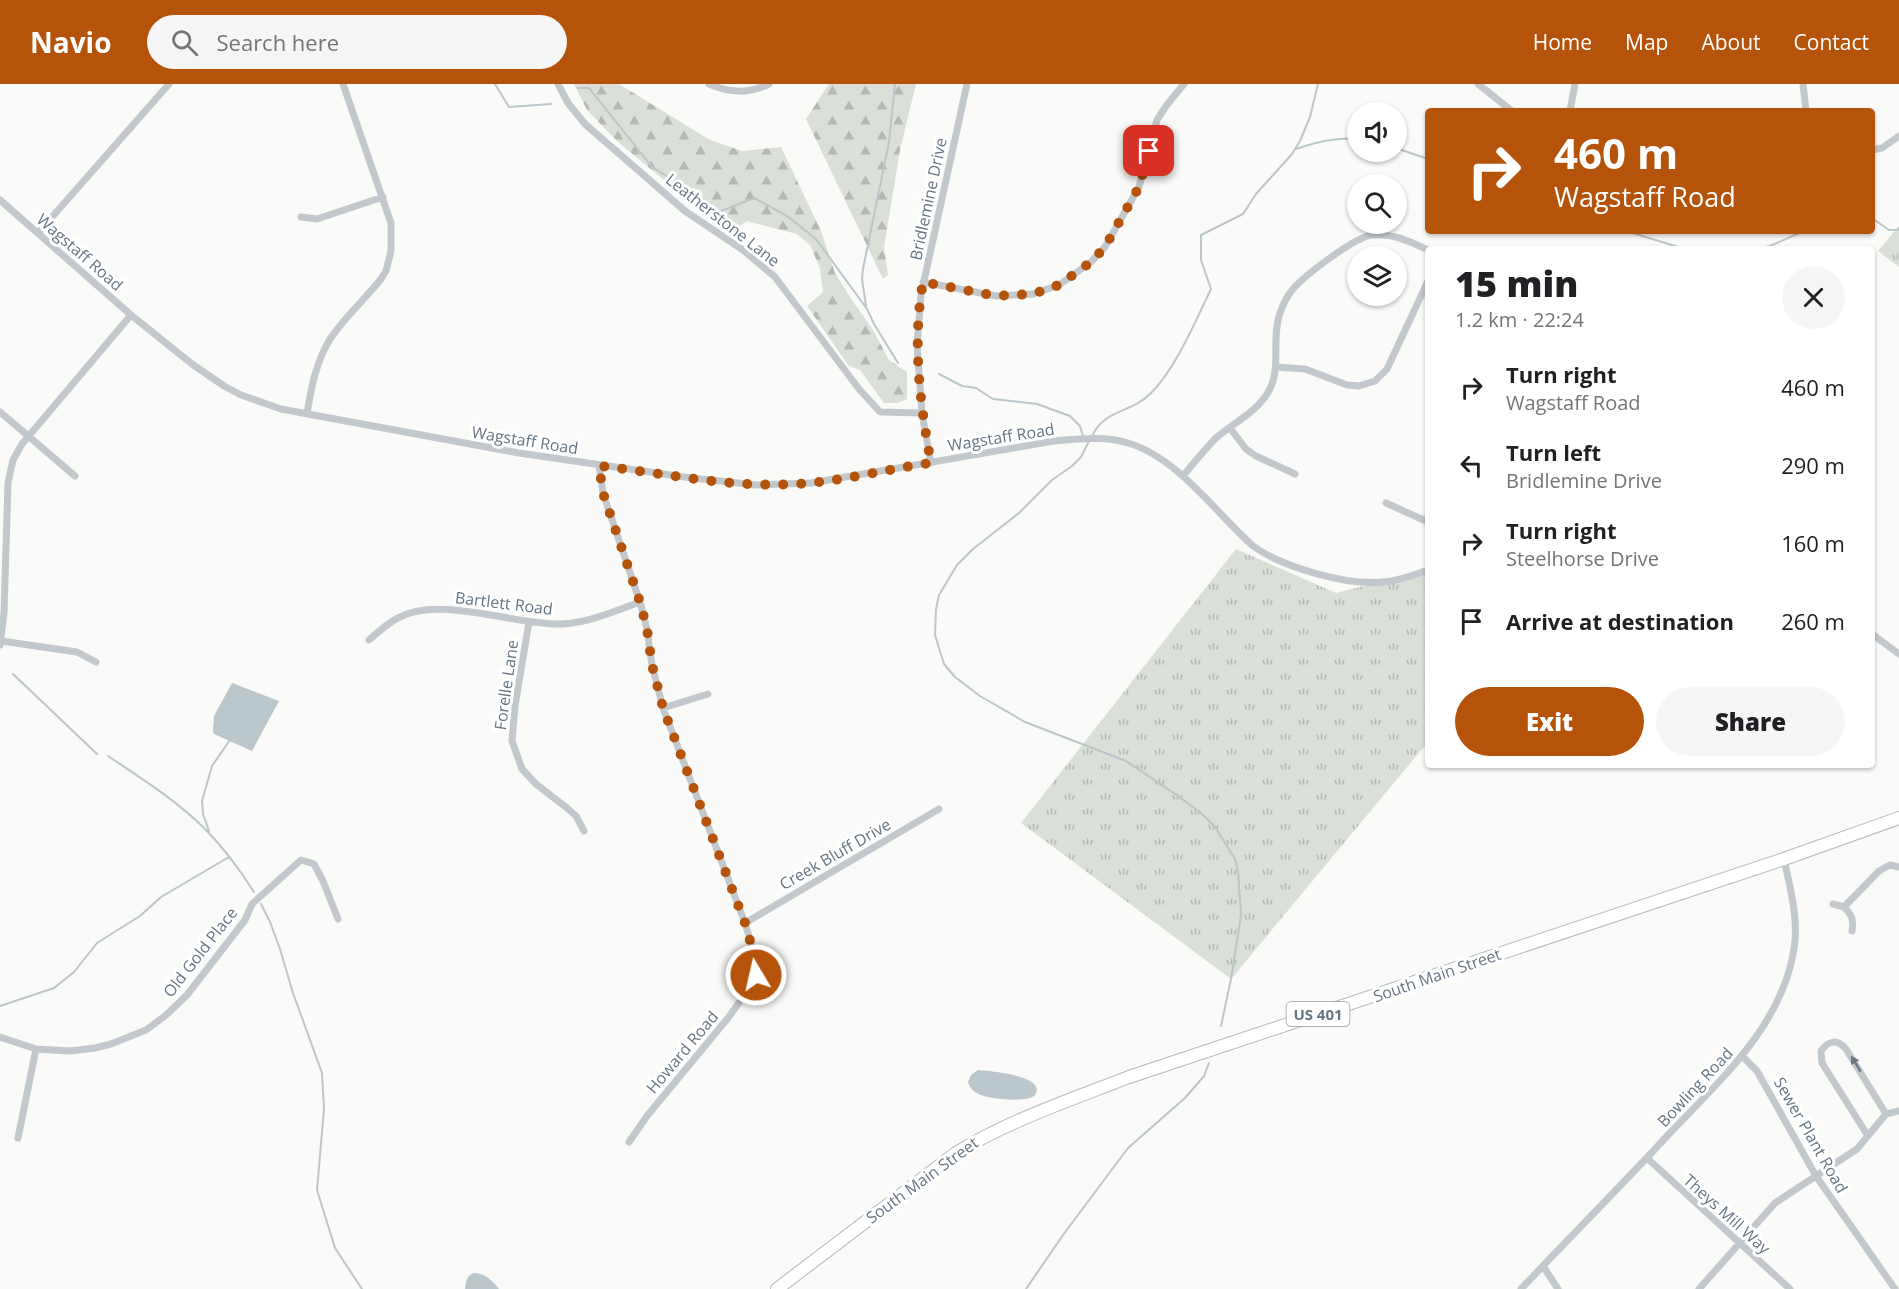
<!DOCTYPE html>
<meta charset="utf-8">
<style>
body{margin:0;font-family:"Open Sans",sans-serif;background:#f6f6f6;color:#202124;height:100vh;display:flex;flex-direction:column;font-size:22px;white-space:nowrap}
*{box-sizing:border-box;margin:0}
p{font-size:20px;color:#757577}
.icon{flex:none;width:33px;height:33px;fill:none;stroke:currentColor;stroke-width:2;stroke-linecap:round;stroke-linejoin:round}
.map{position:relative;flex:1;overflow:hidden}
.details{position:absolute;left:1425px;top:162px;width:450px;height:522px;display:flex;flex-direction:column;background:#fff;border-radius:6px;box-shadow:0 2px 4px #0004}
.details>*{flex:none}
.hud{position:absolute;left:1425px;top:24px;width:450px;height:126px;border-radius:6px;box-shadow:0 2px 4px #0004;background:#b45309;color:#fff;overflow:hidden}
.controls{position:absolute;left:1347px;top:18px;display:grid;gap:12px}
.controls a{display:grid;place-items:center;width:60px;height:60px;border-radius:50%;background:#fff;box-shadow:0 2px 4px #0004;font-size:30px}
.pin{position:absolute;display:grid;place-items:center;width:51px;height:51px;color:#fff;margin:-26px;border-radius:12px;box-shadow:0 3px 9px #0006}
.me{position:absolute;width:66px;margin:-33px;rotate:351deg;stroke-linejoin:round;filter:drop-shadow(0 0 4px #0008)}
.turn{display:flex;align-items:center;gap:21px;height:126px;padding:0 30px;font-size:27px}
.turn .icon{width:78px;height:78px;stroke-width:2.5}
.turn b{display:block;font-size:42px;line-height:51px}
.round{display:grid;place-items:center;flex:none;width:63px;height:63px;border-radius:32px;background:#f6f6f6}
.headline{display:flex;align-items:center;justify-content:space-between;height:102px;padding:0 30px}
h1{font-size:36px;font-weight:800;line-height:45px}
.button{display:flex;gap:12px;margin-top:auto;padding:12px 30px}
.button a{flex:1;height:69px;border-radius:36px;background:#b45309;color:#fff;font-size:24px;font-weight:800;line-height:69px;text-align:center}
.button a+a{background:#f6f6f6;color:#202124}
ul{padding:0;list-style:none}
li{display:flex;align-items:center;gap:18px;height:78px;padding:0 30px}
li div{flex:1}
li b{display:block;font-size:22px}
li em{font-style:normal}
header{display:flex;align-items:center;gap:36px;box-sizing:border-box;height:84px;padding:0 30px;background:#b45309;color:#fff}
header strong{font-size:28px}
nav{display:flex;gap:33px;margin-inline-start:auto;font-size:21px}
.search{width:420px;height:54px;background:#f6f6f6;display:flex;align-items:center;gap:15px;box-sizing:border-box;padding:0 21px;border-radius:33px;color:#757577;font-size:22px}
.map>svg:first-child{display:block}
.forest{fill:url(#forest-firs)}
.park{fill:url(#park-tufts)}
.water{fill:#bbc7cb}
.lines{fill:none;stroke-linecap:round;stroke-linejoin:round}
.stream{stroke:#bbc7cb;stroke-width:2}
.highway-casing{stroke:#b4b9bd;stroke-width:14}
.street{stroke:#c3c8cc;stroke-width:7}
.highway{stroke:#fff;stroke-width:12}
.oneway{fill:#6a7a87}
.route{stroke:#b45309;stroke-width:10;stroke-dasharray:0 18}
.labels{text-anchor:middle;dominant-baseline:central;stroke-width:6;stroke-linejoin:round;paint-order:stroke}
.shield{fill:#fff;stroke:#939fa8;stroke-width:1.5}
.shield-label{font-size:15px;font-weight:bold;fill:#657683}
.street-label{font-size:16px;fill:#657683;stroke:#fff}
</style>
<header>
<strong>Navio</strong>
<div class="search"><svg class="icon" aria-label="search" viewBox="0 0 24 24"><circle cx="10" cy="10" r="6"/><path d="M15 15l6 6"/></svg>Search here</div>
<nav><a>Home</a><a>Map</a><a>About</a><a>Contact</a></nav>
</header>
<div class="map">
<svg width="1899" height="1205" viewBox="0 0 1899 1205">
<defs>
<pattern id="forest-firs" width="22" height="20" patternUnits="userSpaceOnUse" patternTransform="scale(1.5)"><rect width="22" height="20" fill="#dadfd7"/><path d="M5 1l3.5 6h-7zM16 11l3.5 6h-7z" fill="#b4b9b4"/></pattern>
<pattern id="park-tufts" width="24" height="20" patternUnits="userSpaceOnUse" patternTransform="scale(1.5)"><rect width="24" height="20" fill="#dadfd7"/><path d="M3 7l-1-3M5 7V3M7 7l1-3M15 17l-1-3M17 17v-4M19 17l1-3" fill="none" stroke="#b4b9b4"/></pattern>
</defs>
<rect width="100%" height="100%" fill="#fafaf8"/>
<path class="forest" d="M 574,0 L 619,0 L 710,56 L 742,67 L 781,63 L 821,147 L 835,189 L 848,210 L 873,246 L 889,276 L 907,288 L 907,315 L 897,319 L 884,319 L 860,286 L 849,282 L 807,222 L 823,208 L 820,184 L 810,161 L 797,150 L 747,137 L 734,146 L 694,121 L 617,57 L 587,26 Z
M 829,0 L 916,0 L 900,66 L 884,163 L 888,191 L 883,195 L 806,35 Z"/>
<path class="park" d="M 1899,142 L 1899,183 L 1878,167 Z
M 1236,465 L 1336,509 L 1428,486 L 1428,658 L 1231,895 L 1021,739 Z"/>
<path class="water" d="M 232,599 L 279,617 L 252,667 L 214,650 L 213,648 L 214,632 Z
M 978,986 C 987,987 1048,991 1035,1011 C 1029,1019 989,1015 981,1011 C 975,1009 970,1005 968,998 L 971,991 Z
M 473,1189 C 484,1188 493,1197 499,1205 L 465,1205 C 466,1197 466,1193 473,1189 Z"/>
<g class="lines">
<path class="stream" d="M 495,0 L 509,23 L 551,20
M 578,4 L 589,4 L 652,83 L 673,96 L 693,118 L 714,130 L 754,114 L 787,132 L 816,155 L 867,225 L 874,240 L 898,279
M 1396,64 L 1428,75
M 1296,65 C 1316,58 1336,53 1358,55
M 1872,134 L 1889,146 L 1899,146
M 1626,147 L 1685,165
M 1757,165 L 1770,162 L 1804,147
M 866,222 L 862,195 L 863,185 L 889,58 L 895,0
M 939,290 L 962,302 L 976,304 L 993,315 L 1037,320 L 1070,332 L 1080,342 L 1083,352
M 1092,352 C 1106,324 1130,330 1150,310 C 1175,286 1196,236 1211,205 L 1201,176 L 1201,151 L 1243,130 L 1256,110 L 1292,70 L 1300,57 L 1310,33 L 1318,0
M 1089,357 L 1081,373 L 1072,382 L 1052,396 L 1019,429 L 973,465 L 957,481 L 939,511 L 936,525 L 935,551 L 944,580 L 955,593 L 980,612 L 1025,638 L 1126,677 L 1181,714 L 1203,731 L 1215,743 L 1235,775 L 1238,787 L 1241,831 L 1231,895 L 1221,942
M 13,590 L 97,670
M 108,672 C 141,694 177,717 205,745 C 223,763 240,786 254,808
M 209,747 L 203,730 L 202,717 L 212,682 L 230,656
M 261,820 L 270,838 L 280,865 L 293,909 L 322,989 L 324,1025 L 317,1106 L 335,1164 L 362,1205
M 0,922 L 54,904 L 74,888 L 97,859 L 140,832 L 161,813 L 229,773
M 1026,1205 L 1063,1151 L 1128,1064 L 1185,1014 L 1204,992 L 1209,979"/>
<g class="highway-casing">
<path id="highway" d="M 777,1205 L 956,1069 C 1010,1036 1070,1016 1129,993 L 1784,775 L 1899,734"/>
</g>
<path class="street" d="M 558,0 L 568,19 L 585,40 L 685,127 L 743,166 L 775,193 L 859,305 L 880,328 L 922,329
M 709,0 C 730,9 748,10 769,0
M 1478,0 L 1512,27
M 1803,0 L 1806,27
M 1570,27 L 1575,0
M 1872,66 L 1882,64 L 1899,52
M 0,116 L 131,231 L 192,280 L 224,302 L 241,311 L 281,325 L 519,369 L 684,393 L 756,401 L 811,399 L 1054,357 C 1079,355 1105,352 1128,359 C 1177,373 1216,429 1253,462 C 1282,483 1347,502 1383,498 C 1399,497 1413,491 1428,486
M 301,133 L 317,135 L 383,113
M 38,149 L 169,0
M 923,198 L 996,212 L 1033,210 L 1059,201 L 1091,178 L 1105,163 L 1139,103 L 1157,36 L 1166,22 L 1184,0
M 1276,283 L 1305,285 L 1347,301 L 1359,302 L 1375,297 L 1387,285 L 1428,197
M 0,328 L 75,392
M 307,330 C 311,304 316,278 330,255 C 344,234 365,215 381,195 L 386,187 L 391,167 L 391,139 L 343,0
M 1230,344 L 1246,365 L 1256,372 L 1295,390
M 931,379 L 922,329 L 917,261 L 921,211 L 967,0
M 599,382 L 603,409 L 640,518 L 647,545 L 652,581 L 663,624 L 745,839 L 757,878 L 756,891 L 748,906 L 728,934 L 647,1032 L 629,1058
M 1183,392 C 1194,379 1204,366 1216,354 C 1232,340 1253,330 1265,313 C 1284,288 1270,256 1280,229 C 1283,220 1288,211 1293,205 C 1305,191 1355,153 1372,151 C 1393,149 1409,157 1428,166
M 1386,419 L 1428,438
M 529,538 L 515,622 L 512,657 L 522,685 L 536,700 L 567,724 L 576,732 L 584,747
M 1872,550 L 1899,570
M 369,556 C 378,548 388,539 398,534 C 439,511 514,541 561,540 C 588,539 615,527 640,518
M 1,557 L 77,568 L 96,578
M 0,561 L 4,529 L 8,399 L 13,376 L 22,360 L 131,231
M 663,624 L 708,610
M 1833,820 L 1844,823 L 1879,787 L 1890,781 L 1899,783
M 1844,823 C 1852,831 1854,836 1852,847
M 745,839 L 939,725
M 0,953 L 36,965 L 70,967 L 95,964 L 111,960 L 146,946 L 165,932 L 187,911 L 245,836 L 252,820 L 301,776 L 314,780 L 323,797 L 338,835
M 1742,972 L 1757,987 L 1816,1092 L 1895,1205
M 1868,1052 L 1822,979 L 1821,967 C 1829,956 1837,955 1846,965 L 1886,1030
M 18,1054 L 36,965
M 1647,1074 L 1790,1205
M 1543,1182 L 1558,1205
M 1521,1205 C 1570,1153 1620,1103 1669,1050 C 1720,996 1782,942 1794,865 C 1799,835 1790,804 1784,775
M 1699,1205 L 1775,1119 L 1857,1065 L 1886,1030 L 1899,1027"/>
<use href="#highway" class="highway"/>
</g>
<defs><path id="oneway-solid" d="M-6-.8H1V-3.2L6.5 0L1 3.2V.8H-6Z" transform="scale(1.5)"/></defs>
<use class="oneway" href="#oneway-solid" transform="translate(1856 980) rotate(-121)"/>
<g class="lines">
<path class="route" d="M 756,891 L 756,878 L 745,839 L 663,624 L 652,581 L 647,545 L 640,518 L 603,409 L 599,382 C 664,389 729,404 795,400 C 841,398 886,385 931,379 C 920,319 912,259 923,198 L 996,212 L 1033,210 L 1059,201 L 1091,178 L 1105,163 L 1139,103 L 1149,67"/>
</g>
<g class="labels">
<rect class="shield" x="1286.5" y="918" width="63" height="24" rx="4.5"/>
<g class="shield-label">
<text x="1318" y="930">US 401</text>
</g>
<g class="street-label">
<text transform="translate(928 115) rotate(-78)">Bridlemine Drive</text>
<text transform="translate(723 136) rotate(38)">Leatherstone Lane</text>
<text transform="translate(80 168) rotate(41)">Wagstaff Road</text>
<text transform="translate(1001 353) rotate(-9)">Wagstaff Road</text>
<text transform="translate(525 356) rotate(9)">Wagstaff Road</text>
<text transform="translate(504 519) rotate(7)">Bartlett Road</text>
<text transform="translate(506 601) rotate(-82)">Forelle Lane</text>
<text transform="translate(835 770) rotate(-30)">Creek Bluff Drive</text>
<text transform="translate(200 868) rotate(-52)">Old Gold Place</text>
<text transform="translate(1437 891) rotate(-19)">South Main Street</text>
<text transform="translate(682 968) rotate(-50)">Howard Road</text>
<text transform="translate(1695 1003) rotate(-47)">Bowling Road</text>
<text transform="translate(1811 1051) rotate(60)">Sewer Plant Road</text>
<text transform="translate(922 1096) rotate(-36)">South Main Street</text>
<text transform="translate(1727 1130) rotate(42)">Theys Mill Way</text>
</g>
</g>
</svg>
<div class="controls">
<a><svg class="icon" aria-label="sound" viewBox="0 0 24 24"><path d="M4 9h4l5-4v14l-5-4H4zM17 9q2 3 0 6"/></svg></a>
<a><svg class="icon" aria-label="search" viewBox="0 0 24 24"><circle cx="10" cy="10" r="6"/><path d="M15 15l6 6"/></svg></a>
<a><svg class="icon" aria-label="layers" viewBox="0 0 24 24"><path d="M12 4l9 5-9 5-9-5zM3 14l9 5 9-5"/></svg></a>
</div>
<div class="pin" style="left:1149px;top:67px;background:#d93025"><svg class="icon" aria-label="arrive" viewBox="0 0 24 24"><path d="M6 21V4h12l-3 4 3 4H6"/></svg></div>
<svg class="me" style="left:756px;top:891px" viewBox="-20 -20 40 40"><circle r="17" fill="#b45309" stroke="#fff" stroke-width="3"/><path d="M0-11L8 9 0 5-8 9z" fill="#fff"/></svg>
<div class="hud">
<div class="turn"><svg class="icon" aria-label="right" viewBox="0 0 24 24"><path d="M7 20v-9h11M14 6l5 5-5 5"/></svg><div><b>460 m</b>Wagstaff Road</div></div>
</div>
<section class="details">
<div class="headline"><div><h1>15 min</h1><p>1.2 km · 22:24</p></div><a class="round"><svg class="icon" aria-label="close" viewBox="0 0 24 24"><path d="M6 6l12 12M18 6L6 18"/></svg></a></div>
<ul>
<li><svg class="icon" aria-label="right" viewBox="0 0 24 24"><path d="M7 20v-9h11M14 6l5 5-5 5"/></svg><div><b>Turn right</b><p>Wagstaff Road</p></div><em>460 m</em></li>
<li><svg class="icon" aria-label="left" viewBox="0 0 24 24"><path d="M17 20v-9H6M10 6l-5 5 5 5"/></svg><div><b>Turn left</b><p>Bridlemine Drive</p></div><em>290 m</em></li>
<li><svg class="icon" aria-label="right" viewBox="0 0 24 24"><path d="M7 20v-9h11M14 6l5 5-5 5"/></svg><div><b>Turn right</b><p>Steelhorse Drive</p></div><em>160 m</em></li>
<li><svg class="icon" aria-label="arrive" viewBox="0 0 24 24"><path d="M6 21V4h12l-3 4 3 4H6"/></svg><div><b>Arrive at destination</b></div><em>260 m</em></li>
</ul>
<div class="button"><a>Exit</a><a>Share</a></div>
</section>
</div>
